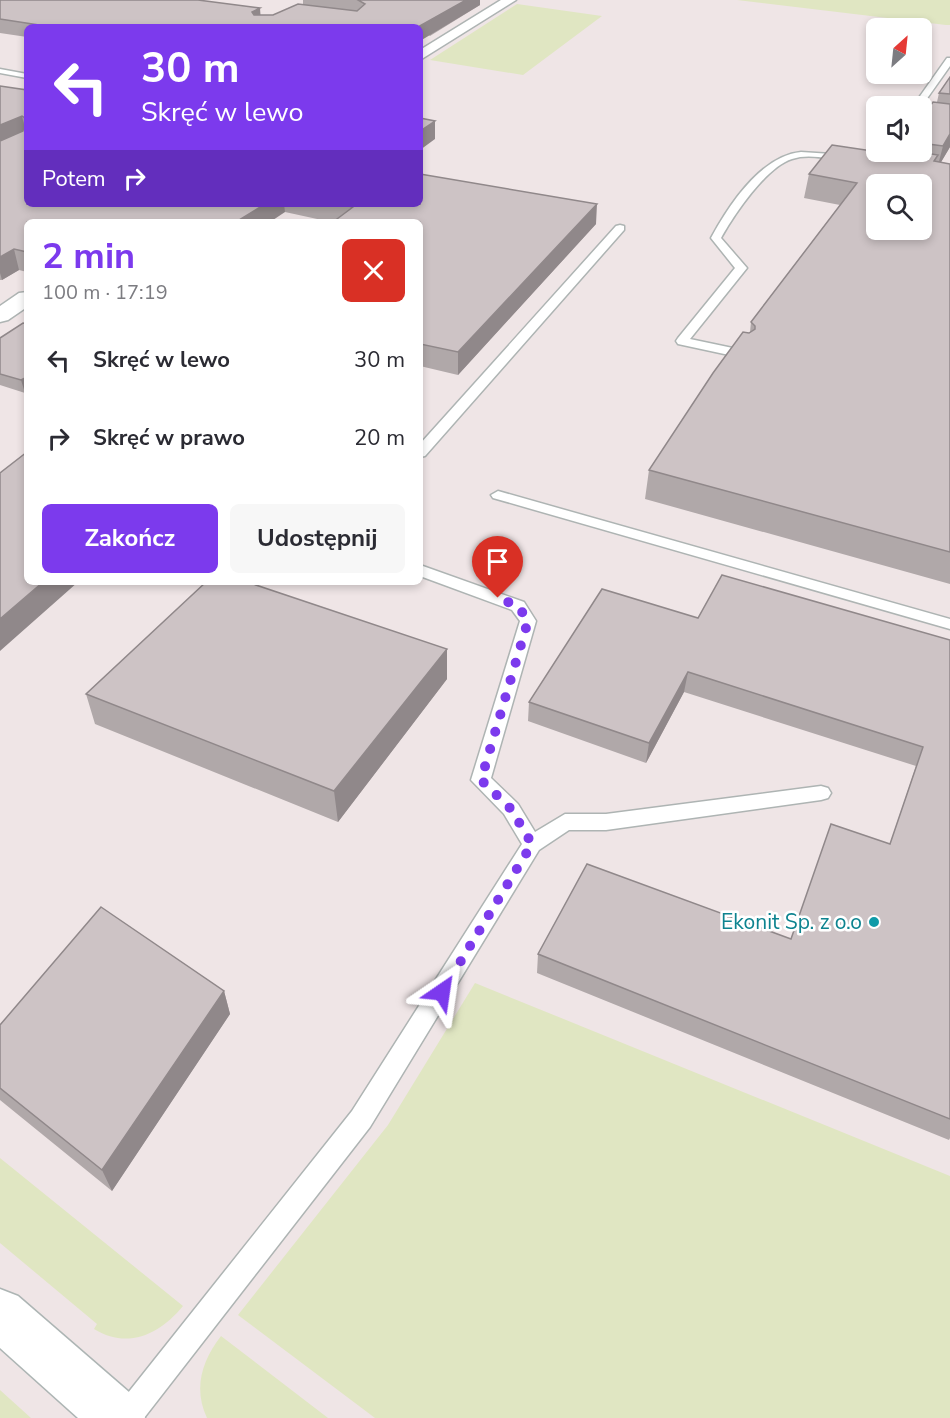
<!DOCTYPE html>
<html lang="pl">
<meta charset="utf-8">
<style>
body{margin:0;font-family:"Nunito Sans",sans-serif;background:#f7f7f7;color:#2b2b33;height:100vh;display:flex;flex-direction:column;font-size:22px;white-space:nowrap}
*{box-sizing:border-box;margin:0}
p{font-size:20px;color:#7c7c81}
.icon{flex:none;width:33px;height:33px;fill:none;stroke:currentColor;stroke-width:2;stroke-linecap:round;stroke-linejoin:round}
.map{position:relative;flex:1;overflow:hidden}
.panel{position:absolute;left:24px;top:219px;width:399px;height:366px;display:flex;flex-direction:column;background:#fff;border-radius:9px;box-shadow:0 3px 9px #0003}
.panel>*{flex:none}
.top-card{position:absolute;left:24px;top:24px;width:399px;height:183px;border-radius:9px;box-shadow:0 3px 9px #0003;background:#7c3aed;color:#fff;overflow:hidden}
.needle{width:39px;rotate:27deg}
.controls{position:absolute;left:866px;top:18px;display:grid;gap:12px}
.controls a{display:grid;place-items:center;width:66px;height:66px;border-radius:9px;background:#fff;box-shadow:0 3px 9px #0003;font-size:30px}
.pin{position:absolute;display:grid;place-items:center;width:51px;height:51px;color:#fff;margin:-62px -26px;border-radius:50% 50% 50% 0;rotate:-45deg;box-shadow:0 0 6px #0007}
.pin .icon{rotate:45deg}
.me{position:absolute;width:66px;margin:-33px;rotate:32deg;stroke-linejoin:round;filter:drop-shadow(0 0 4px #0008)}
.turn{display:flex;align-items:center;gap:21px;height:126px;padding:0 18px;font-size:27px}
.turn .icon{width:78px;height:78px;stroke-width:2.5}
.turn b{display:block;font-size:42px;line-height:51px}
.then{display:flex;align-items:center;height:57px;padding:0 18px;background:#0003;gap:12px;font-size:22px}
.round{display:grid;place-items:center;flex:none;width:63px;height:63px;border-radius:9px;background:#f7f7f7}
.overview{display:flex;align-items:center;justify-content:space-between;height:102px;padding:0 18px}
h1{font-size:36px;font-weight:700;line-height:45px;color:#7c3aed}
.action{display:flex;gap:12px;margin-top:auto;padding:12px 18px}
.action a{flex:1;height:69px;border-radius:9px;background:#7c3aed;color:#fff;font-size:24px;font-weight:700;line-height:69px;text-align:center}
.action a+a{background:#f7f7f7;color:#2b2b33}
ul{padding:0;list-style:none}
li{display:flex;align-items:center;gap:18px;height:78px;padding:0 18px}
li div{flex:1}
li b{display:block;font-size:22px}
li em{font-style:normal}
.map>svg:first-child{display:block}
.green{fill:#e0e6c2}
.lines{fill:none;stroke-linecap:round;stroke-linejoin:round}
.lane-casing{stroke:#aeb4b3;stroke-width:3}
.street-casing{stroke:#aeb4b3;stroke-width:3}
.secondary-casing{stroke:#adb5b4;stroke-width:3}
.lane{fill:#fff;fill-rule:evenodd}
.street{fill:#fff;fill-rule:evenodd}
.secondary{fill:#fff;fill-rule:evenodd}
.wall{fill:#b0a8a9}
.shaded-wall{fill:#90888a}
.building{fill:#cdc3c5;stroke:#90888a;stroke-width:1.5;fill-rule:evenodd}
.route{stroke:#7c3aed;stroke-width:10;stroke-dasharray:0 18}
.culture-dot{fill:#0f9aa8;stroke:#fff;stroke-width:2}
.labels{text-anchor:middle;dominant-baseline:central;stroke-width:5;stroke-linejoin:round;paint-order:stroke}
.culture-label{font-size:21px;fill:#0d838f;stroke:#fff;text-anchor:end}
</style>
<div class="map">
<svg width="950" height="1418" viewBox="0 0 950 1418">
<rect width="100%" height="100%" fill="#efe5e6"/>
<path class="green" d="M 737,0 L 950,0 L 950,25 L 946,25 Z
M 517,4 L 602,16 L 523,75 L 430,60 Z
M 475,983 L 950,1176 L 950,1418 L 375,1418 L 238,1315 L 388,1125 Z
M 0,1158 L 183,1306 C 160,1334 128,1350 94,1329 L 97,1324 L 0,1243 Z
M 221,1336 L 328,1418 L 207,1418 C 193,1388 202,1361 221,1336 Z
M 0,1390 L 31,1418 L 0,1418 Z"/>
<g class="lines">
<g class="lane-casing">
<path id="lane" d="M 947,58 L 950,58 L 950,66 L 921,107 L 913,106 Z
M 0,69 L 27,74 L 27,78 L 0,73 Z
M 801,152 L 832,154 L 852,159 L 847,162 C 830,159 809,153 792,159 C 766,167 734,215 721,238 L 747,268 L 690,339 L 747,351 L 749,354 L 743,358 L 678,344 L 676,341 L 678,338 L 735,268 L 711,238 C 729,205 761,156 801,152 Z
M 620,225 L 624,226 L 624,230 L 425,456 L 420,457 L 420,444 L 616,226 Z
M 498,491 L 950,619 L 950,629 L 493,498 L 491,495 Z
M 420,565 L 524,602 L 536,621 L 491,778 L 518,804 L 535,832 L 565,814 L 606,814 L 821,786 L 828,788 L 831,793 L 828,798 L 821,800 L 606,830 L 569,830 L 539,850 L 370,1127 L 144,1418 L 112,1418 L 116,1408 L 352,1111 L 522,844 L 504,814 L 471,780 L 520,621 L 512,610 L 420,576 Z"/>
</g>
<g class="street-casing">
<path id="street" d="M 501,0 L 516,0 L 420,60 L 420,50 Z
M 27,292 L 27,307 L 8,320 L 0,322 L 0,306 L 19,293 Z"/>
</g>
<g class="secondary-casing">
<path id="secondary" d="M 0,1289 L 18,1296 L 137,1399 L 145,1418 L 78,1418 L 0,1348 Z"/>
</g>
<use href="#lane" class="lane"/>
<use href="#street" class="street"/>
<use href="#secondary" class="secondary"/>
</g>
<path class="wall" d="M 0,0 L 260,8 L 260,15 L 273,15 L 303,5 L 303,0 L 480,0 L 480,5 L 430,36 L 420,27 L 27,27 L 27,37 L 0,33 Z
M 950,77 L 950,147 L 941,162 L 950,164 L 950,584 L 645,499 L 649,470 L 750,332 L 751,322 L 840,205 L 804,198 L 809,174 L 879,152 L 921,152 L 921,112 L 925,113 L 937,102 L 939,93 Z
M 0,86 L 27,90 L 27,204 L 420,204 L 596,224 L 458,375 L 420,366 L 420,222 L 331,222 L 285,212 L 27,222 L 27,272 L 19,270 L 2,280 L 0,280 Z
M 27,324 L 27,392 L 25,393 L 0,385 L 0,338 Z
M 698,618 L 950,640 L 950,1138 L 949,1140 L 537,973 L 538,954 L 791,939 L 890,844 L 916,766 L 684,692 L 646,763 L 528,721 L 529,702 Z
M 447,679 L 338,822 L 95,724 L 86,694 Z
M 224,991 L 230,1014 L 112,1191 L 0,1100 L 0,1025 Z"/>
<path class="shaded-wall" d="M 466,0 L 480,0 L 480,5 L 420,41 L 420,27 L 418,27 Z
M 260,8 L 261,22 L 252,12 Z
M 22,116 L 26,134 L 0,145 L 0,125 Z
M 435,121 L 435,139 L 420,150 L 420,131 Z
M 950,134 L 950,147 L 937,169 L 943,146 Z
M 265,204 L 284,204 L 285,212 L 270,222 L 236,222 Z
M 597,204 L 596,224 L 458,375 L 458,352 Z
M 14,249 L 19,270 L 2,280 L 0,273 L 0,257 Z
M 27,377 L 27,392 L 25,393 L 21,380 Z
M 43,582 L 78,582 L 0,651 L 0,619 Z
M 447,649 L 447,679 L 338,822 L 334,791 Z
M 688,672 L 684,692 L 646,763 L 649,743 Z
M 224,991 L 230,1014 L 112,1191 L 102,1170 Z"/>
<path class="building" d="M 0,0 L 198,0 L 260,8 L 252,12 L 254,15 L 273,15 L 298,4 L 357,11 L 365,4 L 358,0 L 466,0 L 418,27 L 52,27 L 0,19 Z
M 950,77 L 950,94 L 939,93 Z
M 0,86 L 27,90 L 27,204 L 265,204 L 236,222 L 27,222 L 27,252 L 14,249 L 0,257 L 0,141 L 23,131 L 25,118 L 22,116 L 0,125 Z
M 933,102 L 950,104 L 950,134 L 943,146 L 921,143 L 921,112 L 925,113 Z
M 420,118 L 435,121 L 420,131 Z
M 832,145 L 879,152 L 919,152 L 938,155 L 934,161 L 950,164 L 950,552 L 649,470 L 713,373 L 743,332 L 749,333 L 755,329 L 755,326 L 751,322 L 857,183 L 809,174 ZM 876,184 L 921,184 L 921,230 L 876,230 Z
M 420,174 L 597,204 L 458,352 L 420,344 L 420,222 L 333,222 L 353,207 L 338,204 L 420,204 Z
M 23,323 L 27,324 L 27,377 L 21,380 L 0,374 L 0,338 Z
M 27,452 L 27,582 L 43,582 L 0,619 L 0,473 Z
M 722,575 L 950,640 L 950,1119 L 538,954 L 587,864 L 791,939 L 831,824 L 890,844 L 923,747 L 688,672 L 649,743 L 529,702 L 602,589 L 698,618 Z
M 206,582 L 247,582 L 447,649 L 334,791 L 86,694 Z
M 101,907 L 224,991 L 102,1170 L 0,1088 L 0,1025 Z"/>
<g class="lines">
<path class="route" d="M 442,992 L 532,844 L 511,809 L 481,780 L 528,621 L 518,606 L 498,598"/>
</g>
<circle class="culture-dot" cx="874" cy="922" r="6"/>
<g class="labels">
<g class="culture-label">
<text x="862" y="922">Ekonit Sp. z o.o</text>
</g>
</g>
</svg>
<div class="controls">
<a><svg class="needle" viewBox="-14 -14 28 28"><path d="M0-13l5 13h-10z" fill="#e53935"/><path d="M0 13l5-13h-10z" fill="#7c7c81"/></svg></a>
<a><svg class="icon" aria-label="sound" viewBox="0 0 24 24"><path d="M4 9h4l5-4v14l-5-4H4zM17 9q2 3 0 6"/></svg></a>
<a><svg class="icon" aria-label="search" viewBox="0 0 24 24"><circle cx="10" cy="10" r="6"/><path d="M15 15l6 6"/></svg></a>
</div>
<div class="pin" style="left:498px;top:598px;background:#d93025"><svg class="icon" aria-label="arrive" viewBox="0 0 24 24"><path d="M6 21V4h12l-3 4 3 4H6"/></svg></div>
<svg class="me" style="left:442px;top:992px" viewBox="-20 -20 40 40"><path d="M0-17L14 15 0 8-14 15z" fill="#7c3aed" stroke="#fff" stroke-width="4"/></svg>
<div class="top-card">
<div class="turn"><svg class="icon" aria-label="left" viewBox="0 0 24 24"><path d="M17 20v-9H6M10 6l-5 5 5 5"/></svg><div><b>30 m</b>Skręć w lewo</div></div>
<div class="then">Potem<svg class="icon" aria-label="right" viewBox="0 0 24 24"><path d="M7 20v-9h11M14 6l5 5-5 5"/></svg></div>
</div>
<section class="panel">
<div class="overview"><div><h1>2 min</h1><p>100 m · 17:19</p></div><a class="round" style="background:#d93025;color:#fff"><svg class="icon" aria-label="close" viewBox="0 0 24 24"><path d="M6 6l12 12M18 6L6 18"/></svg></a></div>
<ul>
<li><svg class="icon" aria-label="left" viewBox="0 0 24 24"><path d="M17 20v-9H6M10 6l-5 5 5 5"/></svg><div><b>Skręć w lewo</b></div><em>30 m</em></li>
<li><svg class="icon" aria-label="right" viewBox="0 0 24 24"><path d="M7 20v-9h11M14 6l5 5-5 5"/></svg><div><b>Skręć w prawo</b></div><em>20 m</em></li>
</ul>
<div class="action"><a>Zakończ</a><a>Udostępnij</a></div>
</section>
</div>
